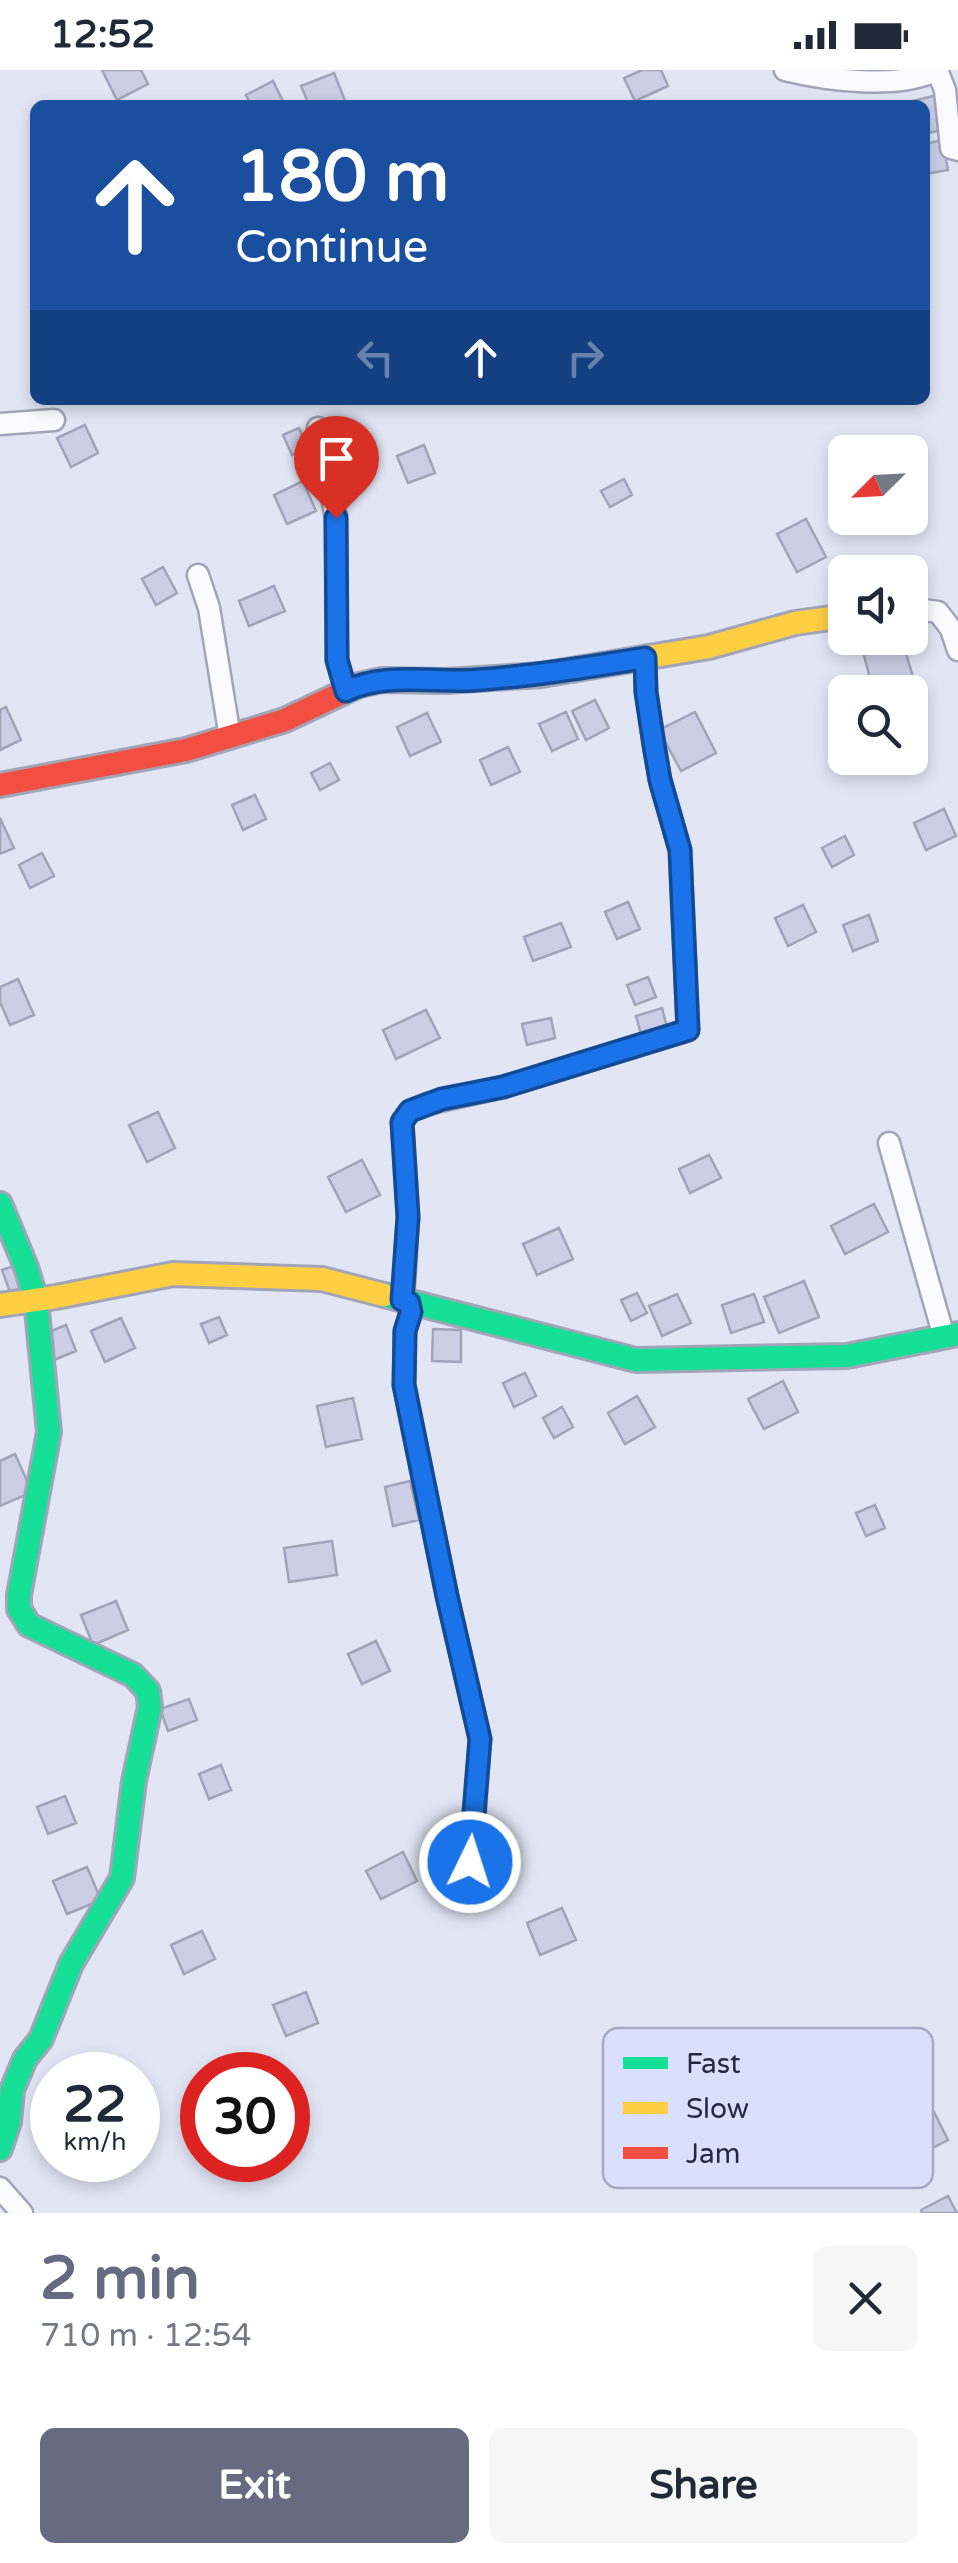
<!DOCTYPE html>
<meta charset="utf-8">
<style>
body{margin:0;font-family:"Varela Round",sans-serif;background:#f6f6f7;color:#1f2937;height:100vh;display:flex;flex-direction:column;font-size:38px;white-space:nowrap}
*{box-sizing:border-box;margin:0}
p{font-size:32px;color:#747a83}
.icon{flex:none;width:55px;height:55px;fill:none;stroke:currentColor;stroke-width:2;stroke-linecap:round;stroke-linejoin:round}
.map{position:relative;height:2143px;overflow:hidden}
.details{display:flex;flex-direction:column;background:#fff;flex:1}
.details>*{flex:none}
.hud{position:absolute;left:30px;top:30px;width:900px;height:305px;border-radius:15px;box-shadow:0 5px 15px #0003;background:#1a4fa0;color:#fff;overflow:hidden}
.needle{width:65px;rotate:246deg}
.buttons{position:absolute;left:828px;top:365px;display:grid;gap:20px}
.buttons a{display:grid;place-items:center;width:100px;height:100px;border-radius:15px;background:#fff;box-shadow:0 5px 15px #0003;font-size:50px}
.speed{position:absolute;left:30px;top:1982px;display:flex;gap:20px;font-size:50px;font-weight:700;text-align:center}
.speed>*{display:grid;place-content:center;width:130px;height:130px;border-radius:50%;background:#fff;box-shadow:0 5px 15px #0003;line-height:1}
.speed small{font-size:25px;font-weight:400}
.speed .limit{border:15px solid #d22;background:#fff;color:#111}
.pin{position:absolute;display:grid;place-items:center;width:85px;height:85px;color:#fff;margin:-102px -42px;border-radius:50% 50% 50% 0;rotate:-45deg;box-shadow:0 0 10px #0007}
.pin .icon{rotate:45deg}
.me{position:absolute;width:110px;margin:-55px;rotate:4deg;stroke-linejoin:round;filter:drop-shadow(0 0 8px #0008)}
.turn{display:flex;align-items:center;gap:35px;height:210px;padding:0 40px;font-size:45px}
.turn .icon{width:130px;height:130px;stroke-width:2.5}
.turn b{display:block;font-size:70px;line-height:85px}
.lanes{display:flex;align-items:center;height:95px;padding:0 40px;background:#0003;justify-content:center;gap:50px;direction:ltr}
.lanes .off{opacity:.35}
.round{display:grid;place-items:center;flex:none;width:105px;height:105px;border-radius:15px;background:#f6f6f7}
.summary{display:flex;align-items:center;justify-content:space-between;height:170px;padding:0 40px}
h1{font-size:60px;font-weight:700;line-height:75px;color:#676b82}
.action{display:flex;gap:20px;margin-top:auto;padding:20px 40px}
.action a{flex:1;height:115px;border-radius:15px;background:#676b82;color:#fff;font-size:40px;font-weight:700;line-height:115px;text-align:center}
.action a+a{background:#f6f6f7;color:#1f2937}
.status{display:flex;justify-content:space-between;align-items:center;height:70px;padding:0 50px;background:#fff;direction:ltr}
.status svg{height:28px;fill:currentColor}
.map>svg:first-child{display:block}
.building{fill:#cbcee5;stroke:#a1a4b7;stroke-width:2.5}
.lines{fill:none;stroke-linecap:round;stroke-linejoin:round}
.street-casing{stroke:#a2a5b8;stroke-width:25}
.fast-casing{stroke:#a2a5b8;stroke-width:28}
.slow-casing{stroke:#a2a5b8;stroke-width:28}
.jam-casing{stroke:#a2a5b8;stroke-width:28}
.street{stroke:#fbfbfd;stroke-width:20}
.fast{stroke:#16e098;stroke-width:22}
.slow{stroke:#ffcf43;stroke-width:22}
.jam{stroke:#f24e42;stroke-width:22}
.route-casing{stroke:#114b97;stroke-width:25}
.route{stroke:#1a73e8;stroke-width:18}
.key{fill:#dadffc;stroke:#a4a8c5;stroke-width:2.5}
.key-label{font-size:28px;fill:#252944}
</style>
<div class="status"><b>12:52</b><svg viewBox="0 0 49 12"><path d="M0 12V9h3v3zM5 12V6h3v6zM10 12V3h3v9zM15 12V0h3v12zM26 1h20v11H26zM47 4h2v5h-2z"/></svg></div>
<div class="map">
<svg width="958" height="2143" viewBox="0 0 958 2143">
<rect width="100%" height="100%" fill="#e2e5f4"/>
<path class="building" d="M 102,0 L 141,0 L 148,14 L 117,30 Z
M 642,0 L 661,0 L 668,16 L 635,31 L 624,8 Z
M 334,3 L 346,33 L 341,35 L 309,35 L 301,16 Z
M 273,11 L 285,35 L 251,35 L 246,25 Z
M 937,25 L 945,59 L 925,64 L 925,35 L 905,35 L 905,33 Z
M 942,70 L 948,100 L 925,104 L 925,74 Z
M 85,355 L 98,383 L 71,397 L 57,368 Z
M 299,358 L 308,378 L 292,385 L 283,365 Z
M 424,375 L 435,403 L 408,413 L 397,386 Z
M 624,409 L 632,425 L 610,437 L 601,421 Z
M 303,411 L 316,441 L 287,454 L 274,425 Z
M 806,449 L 826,487 L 797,502 L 777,464 Z
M 163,497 L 177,523 L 156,535 L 142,509 Z
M 274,516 L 285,541 L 249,556 L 239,531 Z
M 902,570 L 913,607 L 873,619 L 863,582 Z
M 595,630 L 609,658 L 586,670 L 572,641 Z
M 6,637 L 21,670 L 0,680 L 0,640 Z
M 566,642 L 578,669 L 552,681 L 539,654 Z
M 695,642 L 716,683 L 681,701 L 659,660 Z
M 427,643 L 441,672 L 410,686 L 397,657 Z
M 508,677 L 520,702 L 491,715 L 480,690 Z
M 330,693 L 339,710 L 320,720 L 311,703 Z
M 255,725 L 266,749 L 243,760 L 232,735 Z
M 944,739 L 956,766 L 926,780 L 914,753 Z
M 0,748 L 14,778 L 0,784 Z
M 845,766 L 854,785 L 832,797 L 822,778 Z
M 42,783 L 54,806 L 30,818 L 19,795 Z
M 628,832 L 640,859 L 617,869 L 605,842 Z
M 803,835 L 816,862 L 788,876 L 775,848 Z
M 869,845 L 878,871 L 853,881 L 843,855 Z
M 561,853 L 571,877 L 533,891 L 524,867 Z
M 648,907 L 656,927 L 635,935 L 627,915 Z
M 18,909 L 34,945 L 10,955 L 0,932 L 0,917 Z
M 662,938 L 668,961 L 642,968 L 636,946 Z
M 426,940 L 440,968 L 396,989 L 383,960 Z
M 551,948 L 555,968 L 527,975 L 522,954 Z
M 158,1042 L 175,1078 L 147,1092 L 129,1055 Z
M 709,1085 L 721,1108 L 690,1123 L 679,1099 Z
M 362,1090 L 380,1125 L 346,1142 L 328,1107 Z
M 874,1134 L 888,1162 L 845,1184 L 831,1156 Z
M 559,1158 L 573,1189 L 537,1205 L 523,1174 Z
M 16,1195 L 24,1217 L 10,1222 L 2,1200 Z
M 804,1211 L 819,1247 L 779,1263 L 764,1227 Z
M 637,1223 L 647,1243 L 631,1251 L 621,1230 Z
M 677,1224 L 691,1253 L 662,1266 L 649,1236 Z
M 754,1224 L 764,1252 L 731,1263 L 722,1235 Z
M 219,1247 L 227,1265 L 209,1273 L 201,1254 Z
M 121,1248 L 135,1278 L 105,1292 L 91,1261 Z
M 66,1255 L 76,1281 L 54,1290 L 44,1264 Z
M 433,1259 L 461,1260 L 461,1292 L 432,1291 Z
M 525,1303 L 536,1326 L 514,1337 L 503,1313 Z
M 783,1311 L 798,1342 L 764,1359 L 748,1329 Z
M 637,1326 L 655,1357 L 625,1374 L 608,1343 Z
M 353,1328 L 362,1369 L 326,1377 L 317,1336 Z
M 562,1337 L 573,1357 L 554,1368 L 543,1348 Z
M 15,1384 L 32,1422 L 0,1436 L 0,1391 Z
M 410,1411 L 419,1450 L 393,1456 L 385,1417 Z
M 875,1435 L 885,1458 L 866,1466 L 856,1443 Z
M 332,1471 L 337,1505 L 289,1512 L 284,1478 Z
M 116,1531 L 128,1560 L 93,1575 L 81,1545 Z
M 376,1571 L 390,1601 L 362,1614 L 348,1584 Z
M 189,1629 L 197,1650 L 168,1661 L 160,1639 Z
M 221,1695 L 231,1720 L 209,1729 L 199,1704 Z
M 65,1726 L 76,1753 L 48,1764 L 37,1737 Z
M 403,1782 L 417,1811 L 381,1829 L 366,1801 Z
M 87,1797 L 101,1830 L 67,1844 L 53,1811 Z
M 562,1838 L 576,1870 L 540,1885 L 527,1853 Z
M 202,1861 L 215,1889 L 184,1904 L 171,1875 Z
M 306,1922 L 318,1953 L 286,1966 L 273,1935 Z
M 934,2042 L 948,2070 L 917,2086 L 903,2057 Z
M 948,2126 L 957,2143 L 922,2143 L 921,2140 Z"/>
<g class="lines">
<g class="street-casing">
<path id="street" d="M 785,0 C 826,10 899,20 937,0
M 937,0 L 945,20 L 951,78 L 958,80
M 0,354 L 54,350
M 318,358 L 336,448 L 337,590 L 346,621
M 198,505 L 209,538 L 230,667
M 910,538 L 938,542 L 951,559 L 958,580
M 889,1073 L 944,1267
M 403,1230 L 408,1147 L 402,1052 L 410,1041 L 427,1034 L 503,1017 L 688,960 L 680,780 L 660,710 L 654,675 L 646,621 L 645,588
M 409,1233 L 411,1242 L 405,1261 L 404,1315 L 447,1526 L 480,1669 L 471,1793
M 0,2118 L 22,2143"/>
</g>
<g class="fast-casing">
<path id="fast" d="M 0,1134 L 26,1197 L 36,1230 L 49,1362 L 19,1525 L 19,1539 L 29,1555 L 133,1605 L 148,1621 L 150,1637 L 134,1711 L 122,1808 L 71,1894 L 41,1969 L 25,1989 L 12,2020 L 9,2052 L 0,2079
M 384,1225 L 636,1290 L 847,1286 L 958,1264"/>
</g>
<g class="slow-casing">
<path id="slow" d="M 446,611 L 541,605 L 709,577 L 795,553 L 845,546
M 0,1235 L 56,1227 L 173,1204 L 322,1209 L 384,1225"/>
</g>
<g class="jam-casing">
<path id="jam" d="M 0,715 L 186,680 L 285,650 L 359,615 L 382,610 L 446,611"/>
</g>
<use href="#street" class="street"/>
<use href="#fast" class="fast"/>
<use href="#slow" class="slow"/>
<use href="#jam" class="jam"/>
</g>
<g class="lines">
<g class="route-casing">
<path id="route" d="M 336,448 L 337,590 L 346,621 C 385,602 433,613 476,610 C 533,606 589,597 645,588 L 646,622 L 654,675 L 660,710 L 680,780 L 688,960 L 503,1017 L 442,1029 L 410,1041 L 402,1052 L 408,1147 L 402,1230 L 409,1233 L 411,1242 L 405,1261 L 404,1315 L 447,1526 L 480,1669 L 470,1792"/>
</g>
<use href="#route" class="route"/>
</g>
<rect x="603" y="1958" width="330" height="160" rx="15" class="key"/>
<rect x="623" y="1987" width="45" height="12" fill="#16e098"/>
<rect x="623" y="2032" width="45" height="12" fill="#ffcf43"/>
<rect x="623" y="2077" width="45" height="12" fill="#f24e42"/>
<g class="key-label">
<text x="686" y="2003">Fast</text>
<text x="686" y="2048">Slow</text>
<text x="686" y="2093">Jam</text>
</g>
</svg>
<div class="buttons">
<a><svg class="needle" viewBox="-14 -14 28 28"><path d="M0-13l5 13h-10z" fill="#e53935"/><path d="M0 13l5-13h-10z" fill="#747a83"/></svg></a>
<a><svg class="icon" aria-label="sound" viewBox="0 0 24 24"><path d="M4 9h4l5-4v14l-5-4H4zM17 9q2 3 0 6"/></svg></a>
<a><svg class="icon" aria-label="search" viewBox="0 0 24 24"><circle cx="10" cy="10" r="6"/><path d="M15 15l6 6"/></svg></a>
</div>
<div class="speed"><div>22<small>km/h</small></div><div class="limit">30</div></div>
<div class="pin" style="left:336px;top:448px;background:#d93025"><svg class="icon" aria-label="arrive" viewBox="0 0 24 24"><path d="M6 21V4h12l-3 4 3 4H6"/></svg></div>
<svg class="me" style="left:470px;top:1792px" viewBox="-20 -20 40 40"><circle r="17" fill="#1a73e8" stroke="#fff" stroke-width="3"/><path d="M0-11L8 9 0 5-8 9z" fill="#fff"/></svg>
<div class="hud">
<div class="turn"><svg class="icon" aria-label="ahead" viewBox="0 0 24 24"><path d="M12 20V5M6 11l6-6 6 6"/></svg><div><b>180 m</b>Continue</div></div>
<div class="lanes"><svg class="icon off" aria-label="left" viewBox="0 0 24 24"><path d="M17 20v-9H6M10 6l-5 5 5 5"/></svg><svg class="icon" aria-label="ahead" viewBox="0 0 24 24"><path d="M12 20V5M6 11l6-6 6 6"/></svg><svg class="icon off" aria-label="right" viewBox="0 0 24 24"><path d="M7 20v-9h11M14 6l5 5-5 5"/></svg></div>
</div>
</div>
<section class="details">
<div class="summary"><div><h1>2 min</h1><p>710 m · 12:54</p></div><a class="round"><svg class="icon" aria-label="close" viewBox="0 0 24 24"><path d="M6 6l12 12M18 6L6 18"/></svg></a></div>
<div class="action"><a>Exit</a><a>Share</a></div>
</section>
